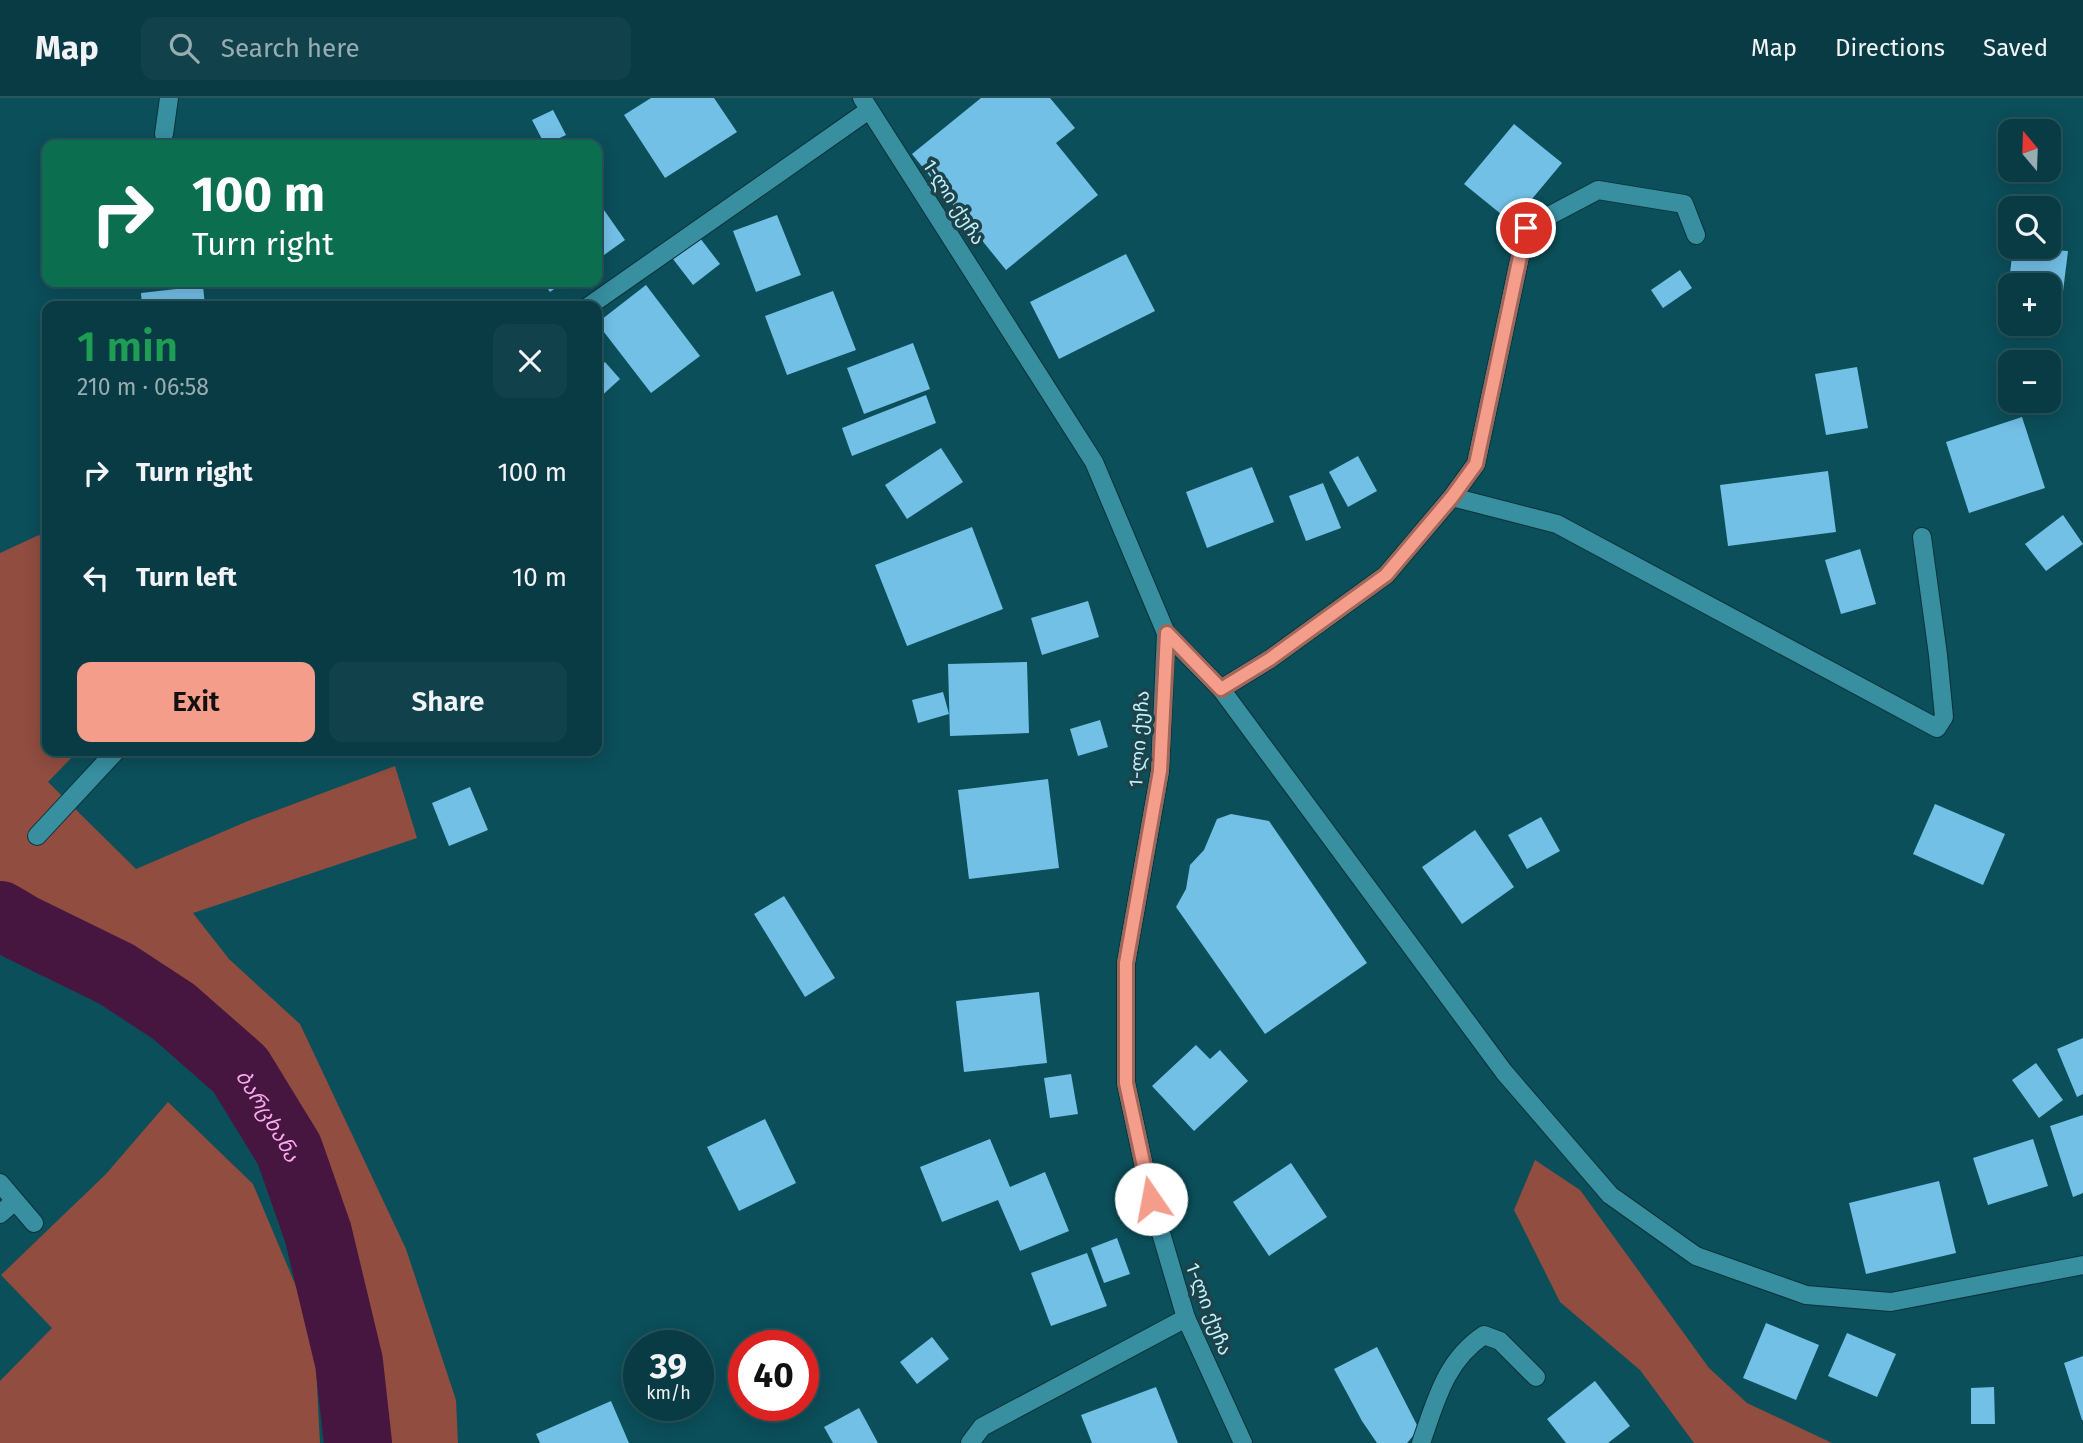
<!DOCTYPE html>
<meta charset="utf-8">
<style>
body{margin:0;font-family:"Fira Sans","Noto Sans Georgian",sans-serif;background:#11424b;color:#f1f3f6;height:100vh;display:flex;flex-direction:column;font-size:26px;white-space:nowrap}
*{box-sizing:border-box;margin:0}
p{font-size:23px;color:#98adb2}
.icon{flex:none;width:38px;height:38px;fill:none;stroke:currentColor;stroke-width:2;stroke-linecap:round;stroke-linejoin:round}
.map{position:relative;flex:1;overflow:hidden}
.details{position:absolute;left:42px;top:203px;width:560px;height:455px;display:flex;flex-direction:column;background:#083b44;border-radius:14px;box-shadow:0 4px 18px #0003,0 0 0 2px #29555d}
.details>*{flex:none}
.hud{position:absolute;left:42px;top:42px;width:560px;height:147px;border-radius:14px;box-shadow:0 4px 18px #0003,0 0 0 2px #29555d;background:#0b6e4f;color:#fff;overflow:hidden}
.needle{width:46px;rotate:341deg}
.fabs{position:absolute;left:1998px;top:21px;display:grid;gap:14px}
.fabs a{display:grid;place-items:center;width:63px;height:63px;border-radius:14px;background:#083b44;box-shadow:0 4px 18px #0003,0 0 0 2px #29555d;font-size:35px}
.speed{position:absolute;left:623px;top:1232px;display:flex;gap:14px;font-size:35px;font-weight:700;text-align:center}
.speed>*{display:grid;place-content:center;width:91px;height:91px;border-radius:50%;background:#083b44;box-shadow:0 4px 18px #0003,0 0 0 2px #29555d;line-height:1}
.speed small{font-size:18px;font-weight:400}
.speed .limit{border:10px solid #d22;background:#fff;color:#111}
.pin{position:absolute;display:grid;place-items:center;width:60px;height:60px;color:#fff;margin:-30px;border:4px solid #fff;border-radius:50%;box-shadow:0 2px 7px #0007}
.me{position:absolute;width:77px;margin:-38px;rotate:348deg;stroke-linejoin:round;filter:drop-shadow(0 0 5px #0008)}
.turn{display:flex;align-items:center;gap:24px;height:147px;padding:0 35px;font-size:32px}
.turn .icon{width:91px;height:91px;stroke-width:2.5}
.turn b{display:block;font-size:49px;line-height:60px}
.round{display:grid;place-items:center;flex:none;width:74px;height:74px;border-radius:14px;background:#11424b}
.headline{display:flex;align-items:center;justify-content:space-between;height:119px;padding:0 35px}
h1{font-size:42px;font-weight:600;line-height:52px;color:#1e9e55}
.cta{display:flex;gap:14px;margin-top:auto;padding:14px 35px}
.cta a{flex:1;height:80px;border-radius:14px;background:#f49d8b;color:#111;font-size:28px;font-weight:600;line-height:80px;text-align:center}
.cta a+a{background:#11424b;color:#f1f3f6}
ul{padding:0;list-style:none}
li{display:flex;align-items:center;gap:21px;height:105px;padding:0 35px}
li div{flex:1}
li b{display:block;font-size:26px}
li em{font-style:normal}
header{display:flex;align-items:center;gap:42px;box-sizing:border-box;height:98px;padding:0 35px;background:#083b44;border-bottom:2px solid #29555d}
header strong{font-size:33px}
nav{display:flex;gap:38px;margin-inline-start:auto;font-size:24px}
.search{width:490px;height:63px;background:#11424b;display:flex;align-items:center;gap:18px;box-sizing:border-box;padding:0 24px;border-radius:14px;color:#98adb2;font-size:26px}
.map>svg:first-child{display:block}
.green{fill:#904d40}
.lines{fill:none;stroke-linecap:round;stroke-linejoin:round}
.river{stroke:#461640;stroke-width:68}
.building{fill:#73c0e7}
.lane-casing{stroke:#0c3239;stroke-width:20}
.street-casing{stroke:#0c3239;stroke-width:20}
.secondary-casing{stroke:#0c3239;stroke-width:20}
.lane{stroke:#378fa0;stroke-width:18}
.street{stroke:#378fa0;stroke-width:18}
.secondary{stroke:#378fa0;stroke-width:18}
.route-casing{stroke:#9f665a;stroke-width:18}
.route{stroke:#f49d8b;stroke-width:12}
.labels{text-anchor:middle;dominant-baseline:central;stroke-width:7;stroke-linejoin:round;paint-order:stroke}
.street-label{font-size:19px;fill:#bff2fd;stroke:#1e4249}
.water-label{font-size:21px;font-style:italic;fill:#f8aaec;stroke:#1e4249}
</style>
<header>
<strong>Map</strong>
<div class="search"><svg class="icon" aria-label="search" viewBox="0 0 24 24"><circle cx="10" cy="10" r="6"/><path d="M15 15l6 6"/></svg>Search here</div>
<nav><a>Map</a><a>Directions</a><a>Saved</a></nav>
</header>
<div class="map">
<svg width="2083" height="1345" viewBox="0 0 2083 1345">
<rect width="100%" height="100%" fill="#0b4f5a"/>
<path class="green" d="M 39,437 L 47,445 L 47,653 L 78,653 L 48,684 L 136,771 L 248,723 L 395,668 L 417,740 L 193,815 L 229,861 L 300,926 L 406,1151 L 456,1302 L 458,1345 L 374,1345 L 372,1307 L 350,1172 L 311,1042 L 265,966 L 220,923 L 0,783 L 0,455 Z
M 168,1004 L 253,1086 L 314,1231 L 320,1345 L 0,1345 L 0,1283 L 52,1230 L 1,1177 L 106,1076 Z
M 1535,1062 L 1580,1092 L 1709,1270 L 1747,1305 L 1832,1345 L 1694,1345 L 1640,1272 L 1560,1204 L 1514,1112 Z"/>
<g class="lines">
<path class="river" id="s1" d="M 0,817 L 22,830 L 116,876 L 174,914 L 240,972 L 289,1052 L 318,1135 L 349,1264 L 358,1345"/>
</g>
<path class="building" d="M 651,0 L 714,0 L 737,34 L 665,80 L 624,17 Z
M 981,0 L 1050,0 L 1075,30 L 1056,45 L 1098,97 L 1006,172 L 912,56 Z
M 553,12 L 566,37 L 545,47 L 532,22 Z
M 1514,26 L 1562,65 L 1512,125 L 1464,86 Z
M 597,102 L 625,142 L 597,162 Z
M 777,117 L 801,177 L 756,194 L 733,133 Z
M 700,140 L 720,166 L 693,187 L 673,161 Z
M 2013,149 L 2068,153 L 2059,226 L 2049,225 L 2049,187 L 2011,187 L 2011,221 L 2005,220 Z
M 1126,156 L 1155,213 L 1059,261 L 1030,204 Z
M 1680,172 L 1692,190 L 1663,210 L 1651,192 Z
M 543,184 L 564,184 L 550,194 Z
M 646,187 L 700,258 L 651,295 L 597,225 Z
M 203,188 L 205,208 L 142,208 L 141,195 Z
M 833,193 L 856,252 L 787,277 L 765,218 Z
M 913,245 L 930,291 L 864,316 L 847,270 Z
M 605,264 L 620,281 L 597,302 L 597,271 Z
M 1857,269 L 1868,330 L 1826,337 L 1815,276 Z
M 926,297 L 936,325 L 852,358 L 842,330 Z
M 2022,319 L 2045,390 L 1969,415 L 1946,344 Z
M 941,350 L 963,384 L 907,421 L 885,387 Z
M 1358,358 L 1377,393 L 1348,409 L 1329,374 Z
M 1252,369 L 1274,424 L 1207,450 L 1186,394 Z
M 1828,373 L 1836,434 L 1728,448 L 1720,387 Z
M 1323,385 L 1341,430 L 1306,443 L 1289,398 Z
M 2063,417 L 2083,446 L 2046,473 L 2025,446 Z
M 972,429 L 1003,511 L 907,548 L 875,467 Z
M 1860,451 L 1876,506 L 1841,516 L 1825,462 Z
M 1088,503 L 1099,539 L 1042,557 L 1031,520 Z
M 1027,564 L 1029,635 L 950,638 L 948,566 Z
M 943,594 L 949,616 L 918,625 L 912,602 Z
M 1100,622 L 1108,649 L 1078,658 L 1070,631 Z
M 1048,681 L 1059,770 L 969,781 L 958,692 Z
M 470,689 L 488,732 L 449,748 L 432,705 Z
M 1935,706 L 2005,736 L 1983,787 L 1913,756 Z
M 1231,716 L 1269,723 L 1367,865 L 1265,936 L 1176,809 L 1186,791 L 1190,767 L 1204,752 L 1217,721 Z
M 1541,719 L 1560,753 L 1527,771 L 1508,737 Z
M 1475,732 L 1514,789 L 1462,826 L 1422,769 Z
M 784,798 L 835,880 L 805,899 L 754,816 Z
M 1039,894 L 1047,965 L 964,974 L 956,903 Z
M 2083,940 L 2083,996 L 2077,999 L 2057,951 Z
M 1196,947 L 1210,961 L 1220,952 L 1248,983 L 1194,1033 L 1152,988 Z
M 2036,965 L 2063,1002 L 2039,1020 L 2012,982 Z
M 1071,976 L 1078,1016 L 1050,1020 L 1044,980 Z
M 2083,1017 L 2083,1095 L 2073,1099 L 2050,1028 Z
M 765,1021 L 796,1085 L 739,1113 L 707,1049 Z
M 990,1041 L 1010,1089 L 1045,1074 L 1069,1133 L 1020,1153 L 998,1102 L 942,1124 L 920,1069 Z
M 2033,1041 L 2048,1088 L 1988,1107 L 1973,1060 Z
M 1291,1065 L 1327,1119 L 1269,1158 L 1233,1104 Z
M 1939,1083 L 1956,1155 L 1866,1176 L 1849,1105 Z
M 1117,1140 L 1130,1176 L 1104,1185 L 1091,1150 Z
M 1087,1155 L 1107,1208 L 1051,1228 L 1031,1175 Z
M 1766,1225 L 1819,1247 L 1796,1302 L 1743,1280 Z
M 1847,1235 L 1896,1256 L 1877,1299 L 1828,1278 Z
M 932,1239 L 949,1261 L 917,1286 L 900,1264 Z
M 1377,1249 L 1419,1331 L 1407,1345 L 1377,1345 L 1362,1323 L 1334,1271 Z
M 2083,1258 L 2083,1322 L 2082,1322 L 2064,1265 Z
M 1595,1283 L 1630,1328 L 1608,1345 L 1566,1345 L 1547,1321 Z
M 1156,1289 L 1178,1345 L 1092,1345 L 1081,1317 Z
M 1994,1289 L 1995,1326 L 1971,1326 L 1971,1290 Z
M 611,1303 L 629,1345 L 540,1345 L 536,1336 Z
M 859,1310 L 878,1345 L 833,1345 L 824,1329 Z"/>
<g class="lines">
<g class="lane-casing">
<path id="lane" d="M 0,1085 L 34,1125
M 0,1116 L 15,1103
M 1421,1345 C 1436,1303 1445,1263 1484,1237 L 1500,1243 L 1536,1279"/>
</g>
<g class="street-casing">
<path id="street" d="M 164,36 L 169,0
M 589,208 L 869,12
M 1452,399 L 1557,426 L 1937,630 L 1944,619 L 1938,557 L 1922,439
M 1221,591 L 1270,561 L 1386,477 L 1452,399 L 1476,366 L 1526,130 L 1598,92 L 1684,106 L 1696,137
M 37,738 L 116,653
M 970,1345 L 982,1329 L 1186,1220"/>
</g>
<g class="secondary-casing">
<path id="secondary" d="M 862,0 L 1094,364 L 1166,535 L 1160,673 L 1126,865 L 1126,985 L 1151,1101 L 1186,1220 L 1243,1345
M 1166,535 L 1221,591 L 1504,974 L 1610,1097 L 1696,1158 L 1806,1197 L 1891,1204 L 2083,1167"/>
</g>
<use href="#lane" class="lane"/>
<use href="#street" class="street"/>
<use href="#secondary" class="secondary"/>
</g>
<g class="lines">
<g class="route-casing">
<path id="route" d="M 1151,1101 L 1126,985 L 1126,865 L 1160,673 L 1167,535 L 1221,591 L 1270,561 L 1386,477 L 1452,399 L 1476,366 L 1526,130"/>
</g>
<use href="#route" class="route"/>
</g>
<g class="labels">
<g class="street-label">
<text transform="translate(954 104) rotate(57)">1-ლი ქუჩა</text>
<text transform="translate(1139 641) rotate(-86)">1-ლი ქუჩა</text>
<text transform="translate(1209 1211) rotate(69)">1-ლი ქუჩა</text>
</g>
<g class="water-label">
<text stroke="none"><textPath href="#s1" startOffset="341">ბარცხანა</textPath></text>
</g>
</g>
</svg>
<div class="fabs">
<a><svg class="needle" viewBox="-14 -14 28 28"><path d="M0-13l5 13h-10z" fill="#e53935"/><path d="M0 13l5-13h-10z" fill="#98adb2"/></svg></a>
<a><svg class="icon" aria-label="search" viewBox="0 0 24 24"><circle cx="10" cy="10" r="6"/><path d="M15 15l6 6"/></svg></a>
<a>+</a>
<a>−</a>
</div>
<div class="speed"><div>39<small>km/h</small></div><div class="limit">40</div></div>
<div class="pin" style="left:1526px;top:130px;background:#d93025"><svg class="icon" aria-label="arrive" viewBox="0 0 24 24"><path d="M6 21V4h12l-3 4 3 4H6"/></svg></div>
<svg class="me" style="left:1151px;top:1101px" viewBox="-20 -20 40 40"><circle r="19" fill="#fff"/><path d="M0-13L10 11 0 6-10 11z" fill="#f49d8b"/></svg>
<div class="hud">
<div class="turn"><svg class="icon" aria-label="right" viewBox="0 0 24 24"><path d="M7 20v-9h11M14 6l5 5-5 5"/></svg><div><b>100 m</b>Turn right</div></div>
</div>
<section class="details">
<div class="headline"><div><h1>1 min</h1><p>210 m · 06:58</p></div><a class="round"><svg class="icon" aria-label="close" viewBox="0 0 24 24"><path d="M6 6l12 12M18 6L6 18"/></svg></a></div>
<ul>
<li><svg class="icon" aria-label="right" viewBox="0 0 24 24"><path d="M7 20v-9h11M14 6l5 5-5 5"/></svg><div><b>Turn right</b></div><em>100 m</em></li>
<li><svg class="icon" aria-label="left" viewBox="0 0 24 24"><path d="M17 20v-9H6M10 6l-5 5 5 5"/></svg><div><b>Turn left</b></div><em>10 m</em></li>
</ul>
<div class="cta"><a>Exit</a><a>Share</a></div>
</section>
</div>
